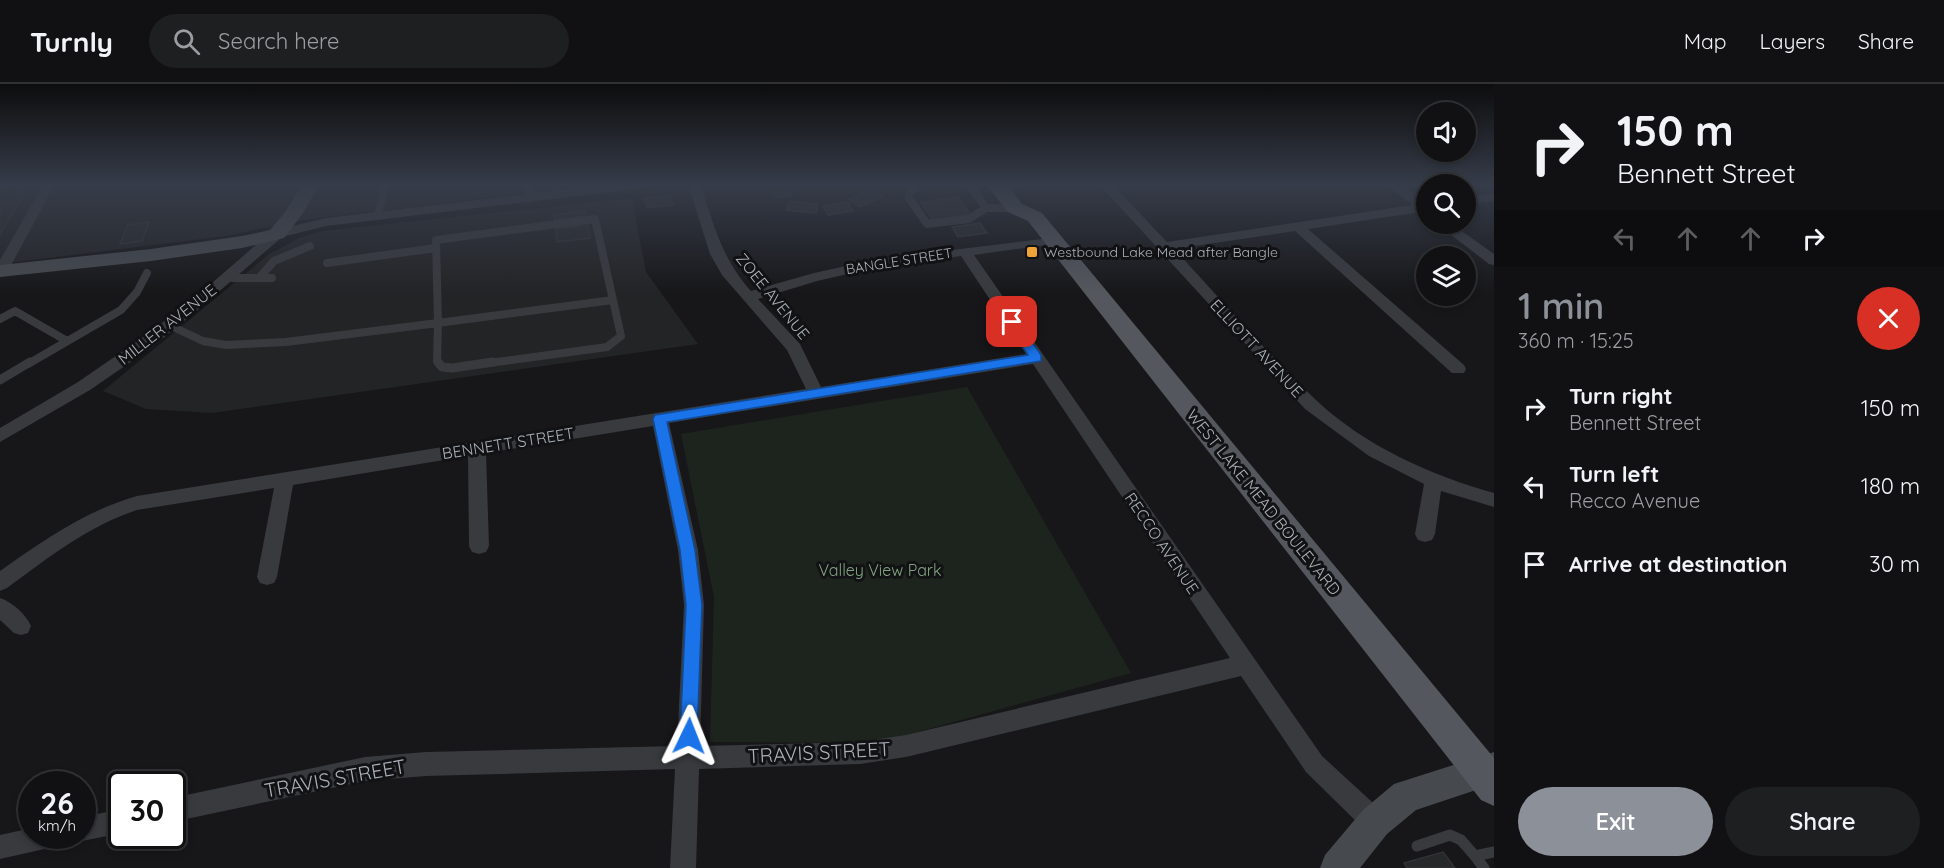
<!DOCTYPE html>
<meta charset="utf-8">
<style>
body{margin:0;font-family:Quicksand,sans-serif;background:#1e1f21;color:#f1f3f6;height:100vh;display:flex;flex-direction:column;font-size:22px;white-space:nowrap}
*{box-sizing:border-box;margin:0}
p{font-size:20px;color:#9c9da0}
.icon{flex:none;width:33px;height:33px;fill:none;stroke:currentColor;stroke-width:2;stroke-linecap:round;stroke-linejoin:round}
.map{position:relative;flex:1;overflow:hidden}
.panel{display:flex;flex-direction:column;background:#111113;width:450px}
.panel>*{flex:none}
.banner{background:#111113;color:#f1f3f6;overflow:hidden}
.tools{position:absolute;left:1416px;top:18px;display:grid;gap:12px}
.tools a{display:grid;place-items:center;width:60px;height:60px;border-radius:50%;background:#111113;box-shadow:0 3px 9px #0003,0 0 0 2px #303133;font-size:30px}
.speed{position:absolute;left:18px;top:687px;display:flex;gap:12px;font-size:30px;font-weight:700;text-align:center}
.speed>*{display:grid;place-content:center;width:78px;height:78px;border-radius:50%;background:#111113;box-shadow:0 3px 9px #0003,0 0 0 2px #303133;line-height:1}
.speed small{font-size:15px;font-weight:400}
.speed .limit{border:3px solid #111;border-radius:9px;background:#fff;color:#111}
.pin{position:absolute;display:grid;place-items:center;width:51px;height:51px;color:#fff;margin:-26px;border-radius:12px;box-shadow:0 3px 9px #0006}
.me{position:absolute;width:66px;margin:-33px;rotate:2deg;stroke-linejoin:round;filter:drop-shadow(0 0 4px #0008)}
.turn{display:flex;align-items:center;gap:21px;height:126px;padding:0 24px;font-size:27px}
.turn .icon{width:78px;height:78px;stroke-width:2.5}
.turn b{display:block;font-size:42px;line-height:51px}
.lanes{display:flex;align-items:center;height:57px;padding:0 24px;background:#0003;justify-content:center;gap:30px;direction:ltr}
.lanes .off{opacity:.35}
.round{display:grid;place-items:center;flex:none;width:63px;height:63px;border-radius:32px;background:#1e1f21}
.headline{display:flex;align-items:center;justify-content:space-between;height:102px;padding:0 24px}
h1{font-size:36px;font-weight:600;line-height:45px;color:#8c9099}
.cta{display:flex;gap:12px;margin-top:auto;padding:12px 24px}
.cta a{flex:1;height:69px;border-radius:36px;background:#8c9099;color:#fff;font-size:24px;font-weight:600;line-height:69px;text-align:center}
.cta a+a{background:#1e1f21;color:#f1f3f6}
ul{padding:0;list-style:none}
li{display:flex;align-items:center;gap:18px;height:78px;padding:0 24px}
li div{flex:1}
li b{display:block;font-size:22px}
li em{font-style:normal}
header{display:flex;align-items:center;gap:36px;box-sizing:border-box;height:84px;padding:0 30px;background:#111113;border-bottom:2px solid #303133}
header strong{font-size:28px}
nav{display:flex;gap:33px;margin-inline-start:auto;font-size:21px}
.search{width:420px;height:54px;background:#1e1f21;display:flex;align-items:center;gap:15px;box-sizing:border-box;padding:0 21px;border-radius:33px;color:#9c9da0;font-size:22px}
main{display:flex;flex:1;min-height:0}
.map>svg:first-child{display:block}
.built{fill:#232426}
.green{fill:#1d241e}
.building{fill:#27282a;stroke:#313235;stroke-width:1.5}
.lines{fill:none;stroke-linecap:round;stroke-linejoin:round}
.lane-far2{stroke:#383a3e;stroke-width:8}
.lane-far1{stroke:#383a3e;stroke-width:9}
.lane{stroke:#383a3e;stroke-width:11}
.street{fill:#383a3e;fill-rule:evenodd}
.secondary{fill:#46494e;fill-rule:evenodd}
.primary{fill:#54575d;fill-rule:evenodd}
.route{fill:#1a73e8;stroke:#114b97;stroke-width:1.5}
.poi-dot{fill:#f0a538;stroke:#121214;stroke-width:2}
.labels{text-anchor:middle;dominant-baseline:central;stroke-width:6;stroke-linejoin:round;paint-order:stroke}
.far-poi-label{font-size:14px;fill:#aab0b9;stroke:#121214;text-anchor:start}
.far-street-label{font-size:14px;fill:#aab0b9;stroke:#121214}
.street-label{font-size:16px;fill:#aab0b9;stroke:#121214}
.park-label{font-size:16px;fill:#81a481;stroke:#121214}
.near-street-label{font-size:20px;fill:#aab0b9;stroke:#121214}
</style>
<header>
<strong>Turnly</strong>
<div class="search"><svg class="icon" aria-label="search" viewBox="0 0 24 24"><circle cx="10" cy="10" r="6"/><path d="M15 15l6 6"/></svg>Search here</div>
<nav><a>Map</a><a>Layers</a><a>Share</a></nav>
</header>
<main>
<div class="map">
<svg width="1494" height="784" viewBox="0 0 1494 784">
<rect width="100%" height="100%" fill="#171719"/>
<path class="built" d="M 0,100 L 598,100 L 304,136 L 226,152 L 0,180 Z
M 632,114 L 646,188 L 698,260 L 212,329 L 146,325 L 103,307 L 268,171 L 299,154 L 322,147 Z"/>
<path class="green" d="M 967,303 L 1131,589 L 878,659 L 710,658 L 714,513 L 681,350 Z"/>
<path class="building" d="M 769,100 L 786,100 L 791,112 L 775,114 Z
M 28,103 L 0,150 L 0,106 Z
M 871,106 L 882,113 L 860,123 L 849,115 Z
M 670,111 L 673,121 L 647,124 L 644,114 Z
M 958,113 L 970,130 L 936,136 L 931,134 L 921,118 Z
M 789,117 L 818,120 L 816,129 L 786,126 Z
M 847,118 L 853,127 L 828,131 L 823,122 Z
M 585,127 L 586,132 L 555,136 L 554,131 Z
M 149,138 L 142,157 L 120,160 L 128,141 Z
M 980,139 L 987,149 L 958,153 L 952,143 Z
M 588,141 L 590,154 L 557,158 L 556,145 Z
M 1443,768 L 1455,784 L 1407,784 L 1404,779 Z"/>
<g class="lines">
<path class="lane-far2" d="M 529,100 L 530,114
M 557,100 L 557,111
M 969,100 L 986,124 L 1015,124
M 914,105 L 909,109 L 909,114 L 927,140 L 969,135 L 986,124
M 378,132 L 385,100
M 327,179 L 436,164
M 226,194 L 272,194
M 259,194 L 274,177 L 310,162
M 0,235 L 15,227 L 67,257
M 438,239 L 437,277 L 439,280
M 438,239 L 436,156 L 595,135 L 613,216
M 438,239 L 613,216
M 169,241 L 203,257 L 226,261 L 286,258 L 438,239
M 28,280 L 121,226 L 137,208 L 147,189
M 482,280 L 607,263 L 621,252 L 613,216"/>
<path class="lane-far1" d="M 438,278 L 442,283 L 452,284 L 493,278
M 0,296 L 30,278"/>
<path class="lane" d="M 1417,762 L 1450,751 L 1461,756 L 1475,772
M 1484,784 L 1475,772 L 1494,768"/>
<path class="street" d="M 55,100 L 8,187 L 6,190 L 0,191 L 0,176 L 43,101 Z
M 609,100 L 650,100 L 644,104 L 326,142 L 282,153 L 200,224 L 151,264 L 90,306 L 0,358 L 0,344 L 78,298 L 139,256 L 190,218 L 272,147 L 326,134 Z
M 688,100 L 700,100 C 714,141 722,175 751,207 L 814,189 L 878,175 L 1058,153 L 1060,156 L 1053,160 L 974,171 L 1322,672 L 1384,729 L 1387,738 L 1384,747 L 1375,750 L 1366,747 L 1306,688 L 1241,592 L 906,673 L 860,680 L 699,685 L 696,784 L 670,784 L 675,685 L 426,692 L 365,697 L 172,738 L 172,714 L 365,673 L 426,668 L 677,662 L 684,521 L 678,466 L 653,342 L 486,369 L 489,462 L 486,468 L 479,470 L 472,468 L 469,462 L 468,372 L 293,401 L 277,493 L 274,499 L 267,501 L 260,499 L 257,493 L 274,404 L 137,426 C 88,442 48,474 7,504 L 0,507 L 0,487 C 44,456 85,427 137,412 L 806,305 L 787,266 L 722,191 L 710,170 ZM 961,172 L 1026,270 L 821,303 L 800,260 L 758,215 L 817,197 L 878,183 ZM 1033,280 L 1230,574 L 906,651 L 860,658 L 700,662 L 704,521 L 698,466 L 669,339 Z
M 1099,100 L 1112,100 L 1167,158 L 1412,121 L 1386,100 L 1401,100 L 1426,119 L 1426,130 L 1420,128 L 1308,145 L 1464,281 L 1466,285 L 1464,289 L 1452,289 L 1295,147 L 1174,165 C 1221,215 1266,269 1316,316 C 1365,362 1430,391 1494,409 L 1494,423 L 1441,407 L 1435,450 L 1432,456 L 1425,458 L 1418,456 L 1415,450 L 1424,400 L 1369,372 L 1305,325 Z
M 1494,109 L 1494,117 L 1466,121 L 1466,113 Z
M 1437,140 L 1452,140 L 1494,170 L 1494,181 L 1489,180 Z
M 0,514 C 12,518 26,530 31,542 L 28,549 L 21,551 L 14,549 L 0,536 Z
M 122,725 L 122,749 L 82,757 L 73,754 L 73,752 L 82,752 L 82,733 Z
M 32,744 L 32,752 L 65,752 L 62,761 L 0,775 L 0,751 Z"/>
<path class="secondary" d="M 302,100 L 320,100 L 303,129 L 284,154 L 242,164 L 151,177 L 0,193 L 0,181 L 151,165 L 242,152 L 270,146 L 286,127 Z
M 1494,668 L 1494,700 L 1416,726 L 1387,750 L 1360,784 L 1320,784 L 1325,771 L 1363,726 L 1394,700 Z"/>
<path class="primary" d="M 986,100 L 1007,100 L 1022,120 L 1042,129 L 1494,674 L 1494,722 L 1481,716 L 1028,137 L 1008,128 Z"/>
</g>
<linearGradient id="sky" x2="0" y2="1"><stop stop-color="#0d0d0e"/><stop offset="0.48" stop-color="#363c49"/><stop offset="1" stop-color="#363c49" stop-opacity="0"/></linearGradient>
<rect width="1494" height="210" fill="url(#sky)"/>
<path class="route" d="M 1012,235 L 1016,236 L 1041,271 L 1041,277 L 667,338 L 695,466 L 702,521 L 697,652 L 695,658 L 689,661 L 683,658 L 680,652 L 686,521 L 680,466 L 653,335 L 655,331 L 1028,271 L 1006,238 Z"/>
<rect class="poi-dot" x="1026" y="162" width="12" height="12" rx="3"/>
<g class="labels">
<g class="far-poi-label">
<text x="1044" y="168">Westbound Lake Mead after Bangle</text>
</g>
<g class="far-street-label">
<text transform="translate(899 177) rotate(-9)">BANGLE STREET</text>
</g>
<g class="street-label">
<text transform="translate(773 212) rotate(51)">ZOEE AVENUE</text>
<text transform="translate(167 240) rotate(-38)">MILLER AVENUE</text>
<text transform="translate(1257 264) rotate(47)">ELLIOTT AVENUE</text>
<text transform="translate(508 359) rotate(-9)">BENNETT STREET</text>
<text transform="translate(1264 418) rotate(51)">WEST LAKE MEAD BOULEVARD</text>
<text transform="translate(1162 459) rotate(56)">RECCO AVENUE</text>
</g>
<g class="park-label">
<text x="880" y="486">Valley View Park</text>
</g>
<g class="near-street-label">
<text transform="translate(819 668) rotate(-3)">TRAVIS STREET</text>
<text transform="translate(335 694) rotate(-10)">TRAVIS STREET</text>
</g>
</g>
</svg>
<div class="tools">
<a><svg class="icon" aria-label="sound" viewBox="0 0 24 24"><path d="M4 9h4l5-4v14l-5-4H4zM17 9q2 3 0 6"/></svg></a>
<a><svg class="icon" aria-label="search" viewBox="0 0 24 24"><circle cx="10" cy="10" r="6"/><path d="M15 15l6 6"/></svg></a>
<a><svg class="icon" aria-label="layers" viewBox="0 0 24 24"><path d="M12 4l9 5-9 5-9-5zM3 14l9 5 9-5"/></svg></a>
</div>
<div class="speed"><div>26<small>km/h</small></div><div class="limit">30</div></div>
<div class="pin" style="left:1012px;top:238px;background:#d93025"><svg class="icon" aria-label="arrive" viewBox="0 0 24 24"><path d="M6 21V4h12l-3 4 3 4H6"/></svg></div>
<svg class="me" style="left:689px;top:652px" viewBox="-20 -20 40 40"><path d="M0-17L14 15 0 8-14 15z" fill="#1a73e8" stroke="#fff" stroke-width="4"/></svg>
</div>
<section class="panel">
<div class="banner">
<div class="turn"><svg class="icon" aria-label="right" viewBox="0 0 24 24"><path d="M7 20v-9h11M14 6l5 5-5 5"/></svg><div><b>150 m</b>Bennett Street</div></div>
<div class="lanes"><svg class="icon off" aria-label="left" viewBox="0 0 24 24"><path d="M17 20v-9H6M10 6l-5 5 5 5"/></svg><svg class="icon off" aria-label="ahead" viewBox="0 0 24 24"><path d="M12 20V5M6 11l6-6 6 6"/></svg><svg class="icon off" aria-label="ahead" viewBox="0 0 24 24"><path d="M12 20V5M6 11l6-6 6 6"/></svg><svg class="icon" aria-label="right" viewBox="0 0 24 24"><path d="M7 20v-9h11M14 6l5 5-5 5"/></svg></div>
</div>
<div class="headline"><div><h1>1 min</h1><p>360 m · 15:25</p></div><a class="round" style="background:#d93025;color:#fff"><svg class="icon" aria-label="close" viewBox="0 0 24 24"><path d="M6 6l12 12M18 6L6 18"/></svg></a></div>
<ul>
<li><svg class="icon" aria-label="right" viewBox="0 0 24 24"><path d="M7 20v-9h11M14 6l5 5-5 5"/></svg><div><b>Turn right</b><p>Bennett Street</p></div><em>150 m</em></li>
<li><svg class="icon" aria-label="left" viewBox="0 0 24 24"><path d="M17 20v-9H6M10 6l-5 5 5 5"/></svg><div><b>Turn left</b><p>Recco Avenue</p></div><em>180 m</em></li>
<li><svg class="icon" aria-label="arrive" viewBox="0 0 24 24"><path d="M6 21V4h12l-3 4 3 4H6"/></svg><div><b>Arrive at destination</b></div><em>30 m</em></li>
</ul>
<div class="cta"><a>Exit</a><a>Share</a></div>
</section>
</main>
